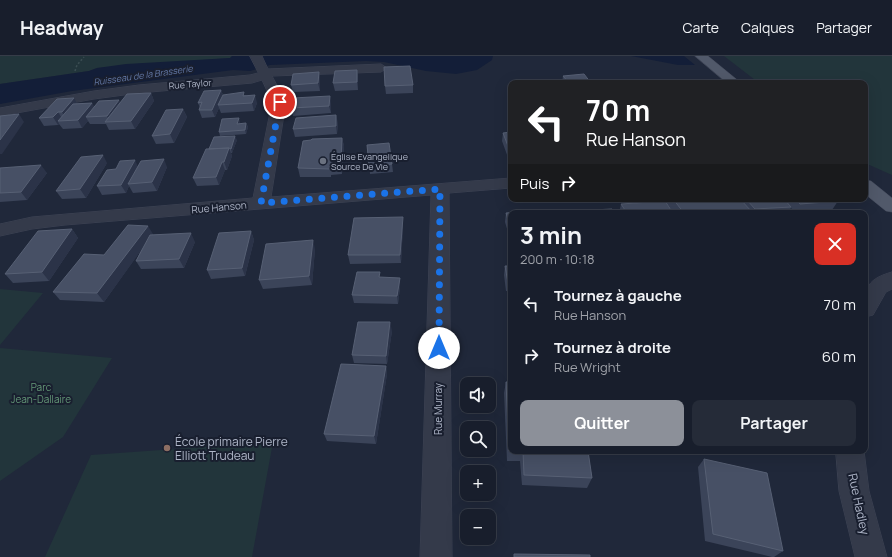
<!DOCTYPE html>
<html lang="fr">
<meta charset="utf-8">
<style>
body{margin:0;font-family:Manrope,sans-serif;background:#252b38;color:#f1f3f6;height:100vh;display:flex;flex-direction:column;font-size:15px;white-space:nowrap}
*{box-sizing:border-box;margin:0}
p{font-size:13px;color:#9fa2a9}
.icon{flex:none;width:22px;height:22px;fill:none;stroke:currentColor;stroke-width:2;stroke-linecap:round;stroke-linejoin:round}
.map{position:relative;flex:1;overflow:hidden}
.details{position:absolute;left:508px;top:154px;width:360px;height:244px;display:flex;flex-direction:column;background:#181e2c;border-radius:8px;box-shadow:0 4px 16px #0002,0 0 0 1px #363c48}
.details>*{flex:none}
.guide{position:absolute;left:508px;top:24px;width:360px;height:122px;border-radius:8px;box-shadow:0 4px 16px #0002,0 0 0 1px #363c48;background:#202124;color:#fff;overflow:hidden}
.controls{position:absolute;left:460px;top:321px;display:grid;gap:8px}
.controls a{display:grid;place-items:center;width:36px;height:36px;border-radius:8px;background:#181e2c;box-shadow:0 4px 16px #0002,0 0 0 1px #363c48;font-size:20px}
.pin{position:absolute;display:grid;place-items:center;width:34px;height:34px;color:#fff;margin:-17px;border:2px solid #fff;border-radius:50%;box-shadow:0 1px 4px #0007}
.me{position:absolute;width:44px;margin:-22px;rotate:0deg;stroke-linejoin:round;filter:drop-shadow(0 0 3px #0008)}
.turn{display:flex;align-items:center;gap:14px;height:84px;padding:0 12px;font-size:18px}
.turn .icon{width:52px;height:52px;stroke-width:2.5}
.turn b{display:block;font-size:28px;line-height:34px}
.then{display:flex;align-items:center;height:38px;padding:0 12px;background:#0003;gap:8px;font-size:15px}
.round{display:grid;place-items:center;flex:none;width:42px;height:42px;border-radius:8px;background:#252b38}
.summary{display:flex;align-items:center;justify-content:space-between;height:68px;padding:0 12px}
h1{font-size:24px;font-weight:700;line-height:30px}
.button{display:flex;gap:8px;margin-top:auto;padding:8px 12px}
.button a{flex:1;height:46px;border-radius:8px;background:#8c9099;color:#fff;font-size:16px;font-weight:700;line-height:46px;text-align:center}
.button a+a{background:#252b38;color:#f1f3f6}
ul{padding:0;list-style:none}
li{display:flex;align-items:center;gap:12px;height:52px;padding:0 12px}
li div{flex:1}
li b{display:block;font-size:15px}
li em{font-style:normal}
header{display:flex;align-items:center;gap:24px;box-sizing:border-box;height:56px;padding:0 20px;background:#181e2c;border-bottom:1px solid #363c48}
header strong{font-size:19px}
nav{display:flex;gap:22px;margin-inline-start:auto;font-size:14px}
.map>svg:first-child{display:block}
.green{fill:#22353b}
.water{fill:#131e38}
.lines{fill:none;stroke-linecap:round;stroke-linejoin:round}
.minor-casing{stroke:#3d4354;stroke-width:1}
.major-casing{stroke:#3d4354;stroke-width:1}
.path{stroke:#3b4e53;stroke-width:1.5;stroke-dasharray:2 2;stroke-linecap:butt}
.minor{fill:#343a4a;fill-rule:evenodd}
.major{fill:#51596a;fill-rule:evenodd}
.wall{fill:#3b4459}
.shaded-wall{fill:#2b3348}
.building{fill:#475065;stroke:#576074}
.route{stroke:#1a73e8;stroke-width:7;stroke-dasharray:0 12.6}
.worship-dot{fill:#6b7280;stroke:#191f2f;stroke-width:1.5}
.education-dot{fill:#8d6e63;stroke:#191f2f;stroke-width:1.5}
.labels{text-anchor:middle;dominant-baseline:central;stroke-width:4;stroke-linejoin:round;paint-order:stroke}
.far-water-label{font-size:9px;font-style:italic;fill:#657aa8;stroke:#191f2f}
.far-street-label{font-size:9px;fill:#aeb5c7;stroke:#191f2f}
.far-poi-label{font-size:9px;fill:#aeb5c7;stroke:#191f2f;text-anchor:start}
.street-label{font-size:10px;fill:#aeb5c7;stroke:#191f2f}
.park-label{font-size:10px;fill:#649877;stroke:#191f2f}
.near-poi-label{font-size:12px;fill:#aeb5c7;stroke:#191f2f;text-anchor:start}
.near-street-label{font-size:12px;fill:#aeb5c7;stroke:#191f2f}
</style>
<header>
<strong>Headway</strong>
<nav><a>Carte</a><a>Calques</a><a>Partager</a></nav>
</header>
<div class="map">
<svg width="892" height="501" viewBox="0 0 892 501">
<rect width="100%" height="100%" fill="#20283a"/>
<path class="green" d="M 0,0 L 232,0 L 230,2 L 97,12 L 89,15 L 0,28 Z
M 724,0 L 892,0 L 892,119 L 865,107 L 865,27 L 759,27 Z
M 0,233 L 43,237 L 0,289 Z
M 0,292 L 112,302 L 63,381 L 0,425 Z
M 273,386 L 252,501 L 45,501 L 91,399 Z"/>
<path class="water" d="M 232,0 L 493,0 L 492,4 L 477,14 L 456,18 L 426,15 L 384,6 L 366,5 L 270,9 L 250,15 L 233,14 L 72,35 L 0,48 L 0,28 L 89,15 L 97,12 L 126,8 L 230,2 Z
M 631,0 L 684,0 L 695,9 L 678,9 Z"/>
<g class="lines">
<g class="minor-casing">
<path id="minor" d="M 250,0 L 262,0 L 268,13 L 381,8 L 387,12 L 381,16 L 272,20 L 286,46 L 271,141 L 511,122 L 511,132 L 449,137 L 452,501 L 420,501 L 431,139 L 65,169 L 32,173 L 0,180 L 0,168 L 32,161 L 253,142 L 272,46 L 262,24 L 252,27 L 139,37 L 94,43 L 0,60 L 0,52 L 94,35 L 139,29 L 250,19 L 258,17 Z
M 892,216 L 892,233 L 886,236 L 873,259 L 865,261 C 865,235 863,224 892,216 Z
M 836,395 L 864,395 L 869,435 L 887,501 L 855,501 L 839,435 Z"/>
</g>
<g class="major-casing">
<path id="major" d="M 695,0 L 708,0 L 741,27 L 727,27 Z
M 865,124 L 871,125 L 892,142 L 892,156 L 886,155 L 865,138 Z"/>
</g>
<path class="path" d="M 75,15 L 77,9 L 84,1"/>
<use href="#minor" class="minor"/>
<use href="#major" class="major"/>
</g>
<path class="wall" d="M 357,14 L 358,22 L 358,34 L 335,35 L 333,27 Z
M 319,16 L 320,23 L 320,35 L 293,36 L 291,29 Z
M 563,20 L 591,27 L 562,27 Z
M 413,29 L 413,37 L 386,38 L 385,30 Z
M 221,34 L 223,39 L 245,39 L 257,47 L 254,55 L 221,57 L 219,52 L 215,61 L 202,62 L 199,54 L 200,52 L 198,47 Z
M 151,37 L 154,45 L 135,73 L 109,74 L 106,68 L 90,68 L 88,65 L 82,72 L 63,73 L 59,68 L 58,69 L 44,70 L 39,62 L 77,48 L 92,47 L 94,51 L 120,47 Z
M 331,47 L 331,57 L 293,60 L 291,52 Z
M 183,53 L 187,61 L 174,87 L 156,88 L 152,80 Z
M 240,66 L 239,68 L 246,67 L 248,71 L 246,78 L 220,80 L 219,76 Z
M 338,67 L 337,78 L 295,81 L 293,73 Z
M 511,76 L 511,107 L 510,107 L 502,85 L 503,77 Z
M 342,82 L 344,90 L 342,118 L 331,119 L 331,121 L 300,121 L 298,112 L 311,84 Z
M 237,84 L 232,97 L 231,97 L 232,100 L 227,114 L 225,114 L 219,129 L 197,130 L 193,122 L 209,93 Z
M 367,89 L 392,108 L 393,116 L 370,118 Z
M 107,107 L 86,142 L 62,143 L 56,135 Z
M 138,110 L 167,111 L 157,135 L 133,137 L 129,130 L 126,137 L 102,139 L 97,130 L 116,113 Z
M 0,112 L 47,117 L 27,144 L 0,146 Z
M 668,143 L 836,143 L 838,145 L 832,154 L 795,157 L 791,152 L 788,157 L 674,157 L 666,147 Z
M 621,148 L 673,157 L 619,157 Z
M 506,157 L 511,157 L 511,183 L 510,183 L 505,166 Z
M 403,170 L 401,207 L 350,208 L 348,199 Z
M 72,173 L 78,182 L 49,225 L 13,227 L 5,218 Z
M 251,175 L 254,184 L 245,220 L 211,223 L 207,214 Z
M 153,178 L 153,179 L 195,186 L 184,212 L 141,213 L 136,205 L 141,194 L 104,246 L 60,244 L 53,236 L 104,199 Z
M 315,193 L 312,229 L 263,233 L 259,224 Z
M 505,210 L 511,210 L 511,235 L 506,235 L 504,219 Z
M 380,221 L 400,222 L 400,231 L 398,248 L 354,247 L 352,239 Z
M 392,275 L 387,308 L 354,307 L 352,299 Z
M 386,310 L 387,318 L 376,388 L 327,385 L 324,378 Z
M 506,326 L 511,326 L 511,395 L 588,395 L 592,422 L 587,432 L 522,429 L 520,405 L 507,405 L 504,337 Z
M 745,395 L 766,395 L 762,399 Z
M 704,403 L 783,495 L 774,501 L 772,501 L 705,485 L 698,411 Z"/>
<path class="shaded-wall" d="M 357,14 L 358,22 L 358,34 L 357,26 Z
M 319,16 L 320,23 L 320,35 L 318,27 Z
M 221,34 L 224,42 L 218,49 L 219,52 L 215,61 L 212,54 Z
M 151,37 L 154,45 L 135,73 L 131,65 Z
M 255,39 L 257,47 L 254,55 L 252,47 Z
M 330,40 L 331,47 L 331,57 L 329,50 Z
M 74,42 L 78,49 L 66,63 L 62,56 Z
M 119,44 L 123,52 L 110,66 L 107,60 Z
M 92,47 L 96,54 L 86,61 L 88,65 L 82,72 L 78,64 Z
M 183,53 L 187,61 L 174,87 L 170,78 Z
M 58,56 L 63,64 L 58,65 L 59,68 L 58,69 L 53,61 Z
M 19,58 L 24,66 L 2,98 L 0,98 L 0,84 Z
M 336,59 L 338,67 L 337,78 L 336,70 Z
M 239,62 L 240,66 L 239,72 L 237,68 Z
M 246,67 L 248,71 L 246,78 L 245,74 Z
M 235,80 L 237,84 L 232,97 L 231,93 Z
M 342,82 L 344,90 L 342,118 L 341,110 Z
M 229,92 L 232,100 L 227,114 L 224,106 Z
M 103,99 L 107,107 L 86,142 L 80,133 Z
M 164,103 L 167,111 L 157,135 L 152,126 Z
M 135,104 L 139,113 L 128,128 L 129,130 L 126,137 L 121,129 Z
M 222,106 L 225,114 L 219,129 L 216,121 Z
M 41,109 L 47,117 L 27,144 L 21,136 Z
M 403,161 L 403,170 L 401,207 L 400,199 Z
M 148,170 L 153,178 L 104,246 L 97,237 Z
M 72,173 L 78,182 L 49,225 L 42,216 Z
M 251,175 L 254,184 L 245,220 L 242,212 Z
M 191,177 L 195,186 L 184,212 L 179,203 Z
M 313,184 L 315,193 L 312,229 L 309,220 Z
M 400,222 L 400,231 L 398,248 L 397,240 Z
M 390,266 L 392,275 L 387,308 L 386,300 Z
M 386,310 L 387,318 L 376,388 L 374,380 Z"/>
<path class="building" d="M 410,10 L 413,29 L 385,30 L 384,11 Z
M 357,14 L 357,26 L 333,27 L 335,15 Z
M 319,16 L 318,27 L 291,29 L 293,18 Z
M 584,18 L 591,27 L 569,27 L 563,20 Z
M 221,34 L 212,54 L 199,54 L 202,46 L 198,47 L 204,35 Z
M 244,36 L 243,40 L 255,39 L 252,47 L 218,49 L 223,39 Z
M 151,37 L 131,65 L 105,66 L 127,38 Z
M 330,40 L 329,50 L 291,52 L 293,42 Z
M 74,42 L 62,56 L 58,56 L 53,61 L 39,62 L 57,43 Z
M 119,44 L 107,60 L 86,61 L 99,45 Z
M 92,47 L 78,64 L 58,65 L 73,48 Z
M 183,53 L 170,78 L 152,80 L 166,54 Z
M 19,58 L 0,84 L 0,60 Z
M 336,59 L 336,70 L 293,73 L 296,62 Z
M 239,62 L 237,68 L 246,67 L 245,74 L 219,76 L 222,63 Z
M 511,76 L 511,98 L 503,77 Z
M 235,80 L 231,93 L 229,92 L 209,93 L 214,81 Z
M 342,82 L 341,110 L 330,110 L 330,113 L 298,112 L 303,85 L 311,84 L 312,83 Z
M 389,87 L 392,108 L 369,110 L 367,89 Z
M 229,92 L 224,106 L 222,106 L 216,121 L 193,122 L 206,93 Z
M 103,99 L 80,133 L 56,135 L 81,101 Z
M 164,103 L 152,126 L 128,128 L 141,105 Z
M 135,104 L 121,129 L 97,130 L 107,114 L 116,113 L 120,105 Z
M 41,109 L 21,136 L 0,137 L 0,112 Z
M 673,143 L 740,143 L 753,157 L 684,157 Z
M 746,143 L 784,143 L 791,151 L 755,153 Z
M 795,143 L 836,143 L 838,145 L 800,148 Z
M 665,145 L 673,157 L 627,157 L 621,148 Z
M 612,153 L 615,157 L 573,157 L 573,155 Z
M 543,154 L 544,157 L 511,157 L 511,174 L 506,157 Z
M 403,161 L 400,199 L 348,199 L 354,162 Z
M 128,169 L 148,170 L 97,237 L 53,236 L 84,198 L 104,199 Z
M 72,173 L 42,216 L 5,218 L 38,175 Z
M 251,175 L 242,212 L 207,214 L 219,177 Z
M 191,177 L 179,203 L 136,205 L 150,179 Z
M 313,184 L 309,220 L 259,224 L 266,188 Z
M 505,210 L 511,210 L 511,226 L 508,227 Z
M 357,216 L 380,216 L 379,221 L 400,222 L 397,240 L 352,239 Z
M 358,266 L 390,266 L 386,300 L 352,299 Z
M 341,308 L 386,310 L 374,380 L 324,378 Z
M 506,326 L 511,326 L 511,395 L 509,395 Z
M 523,395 L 588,395 L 592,422 L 524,419 Z
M 704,403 L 767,417 L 783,495 L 713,478 Z
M 514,498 L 590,499 L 590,501 L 514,501 Z"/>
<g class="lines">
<path class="route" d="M 280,46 L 261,147 L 440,133 L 439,292"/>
</g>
<circle class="worship-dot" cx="323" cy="105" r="4"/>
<circle class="education-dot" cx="167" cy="392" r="4"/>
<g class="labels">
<g class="far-water-label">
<text transform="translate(143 19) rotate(-8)">Ruisseau de la Brasserie</text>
</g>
<g class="far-street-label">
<text transform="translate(190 28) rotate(-5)">Rue Taylor</text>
</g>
<g class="far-poi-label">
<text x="331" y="100">Église Evangelique<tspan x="331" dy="10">Source De Vie</tspan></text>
</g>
<g class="street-label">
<text transform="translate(219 151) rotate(-5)">Rue Hanson</text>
<text transform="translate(438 353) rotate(-90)">Rue Murray</text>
</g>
<g class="park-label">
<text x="41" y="331">Parc<tspan x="41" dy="12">Jean-Dallaire</tspan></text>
</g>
<g class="near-poi-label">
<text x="175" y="385">École primaire Pierre<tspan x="175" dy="14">Elliott Trudeau</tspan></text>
</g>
<g class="near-street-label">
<text transform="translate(859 448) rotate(78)">Rue Hadley</text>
</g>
</g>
</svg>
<div class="controls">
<a><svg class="icon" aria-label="sound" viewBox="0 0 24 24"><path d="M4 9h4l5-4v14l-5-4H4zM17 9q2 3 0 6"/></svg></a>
<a><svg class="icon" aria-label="search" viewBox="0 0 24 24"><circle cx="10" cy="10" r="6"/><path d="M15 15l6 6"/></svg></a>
<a>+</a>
<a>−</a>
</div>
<div class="pin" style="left:280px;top:46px;background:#d93025"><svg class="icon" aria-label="arrive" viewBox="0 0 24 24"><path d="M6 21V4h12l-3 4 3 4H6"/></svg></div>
<svg class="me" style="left:439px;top:292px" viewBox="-20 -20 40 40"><circle r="19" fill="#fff"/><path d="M0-13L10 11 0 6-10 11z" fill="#1a73e8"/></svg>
<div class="guide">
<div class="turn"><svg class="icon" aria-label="left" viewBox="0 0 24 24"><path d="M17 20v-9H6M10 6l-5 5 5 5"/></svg><div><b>70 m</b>Rue Hanson</div></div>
<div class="then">Puis<svg class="icon" aria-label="right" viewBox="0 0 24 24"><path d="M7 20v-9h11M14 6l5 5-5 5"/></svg></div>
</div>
<section class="details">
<div class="summary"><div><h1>3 min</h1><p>200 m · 10:18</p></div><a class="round" style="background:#d93025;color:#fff"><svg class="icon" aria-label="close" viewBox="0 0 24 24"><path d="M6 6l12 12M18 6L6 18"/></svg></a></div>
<ul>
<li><svg class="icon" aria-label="left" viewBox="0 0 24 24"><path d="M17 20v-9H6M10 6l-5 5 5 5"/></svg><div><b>Tournez à gauche</b><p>Rue Hanson</p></div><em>70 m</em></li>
<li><svg class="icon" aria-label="right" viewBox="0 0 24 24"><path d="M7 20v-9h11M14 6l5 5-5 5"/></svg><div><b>Tournez à droite</b><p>Rue Wright</p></div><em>60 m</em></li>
</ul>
<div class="button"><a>Quitter</a><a>Partager</a></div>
</section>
</div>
